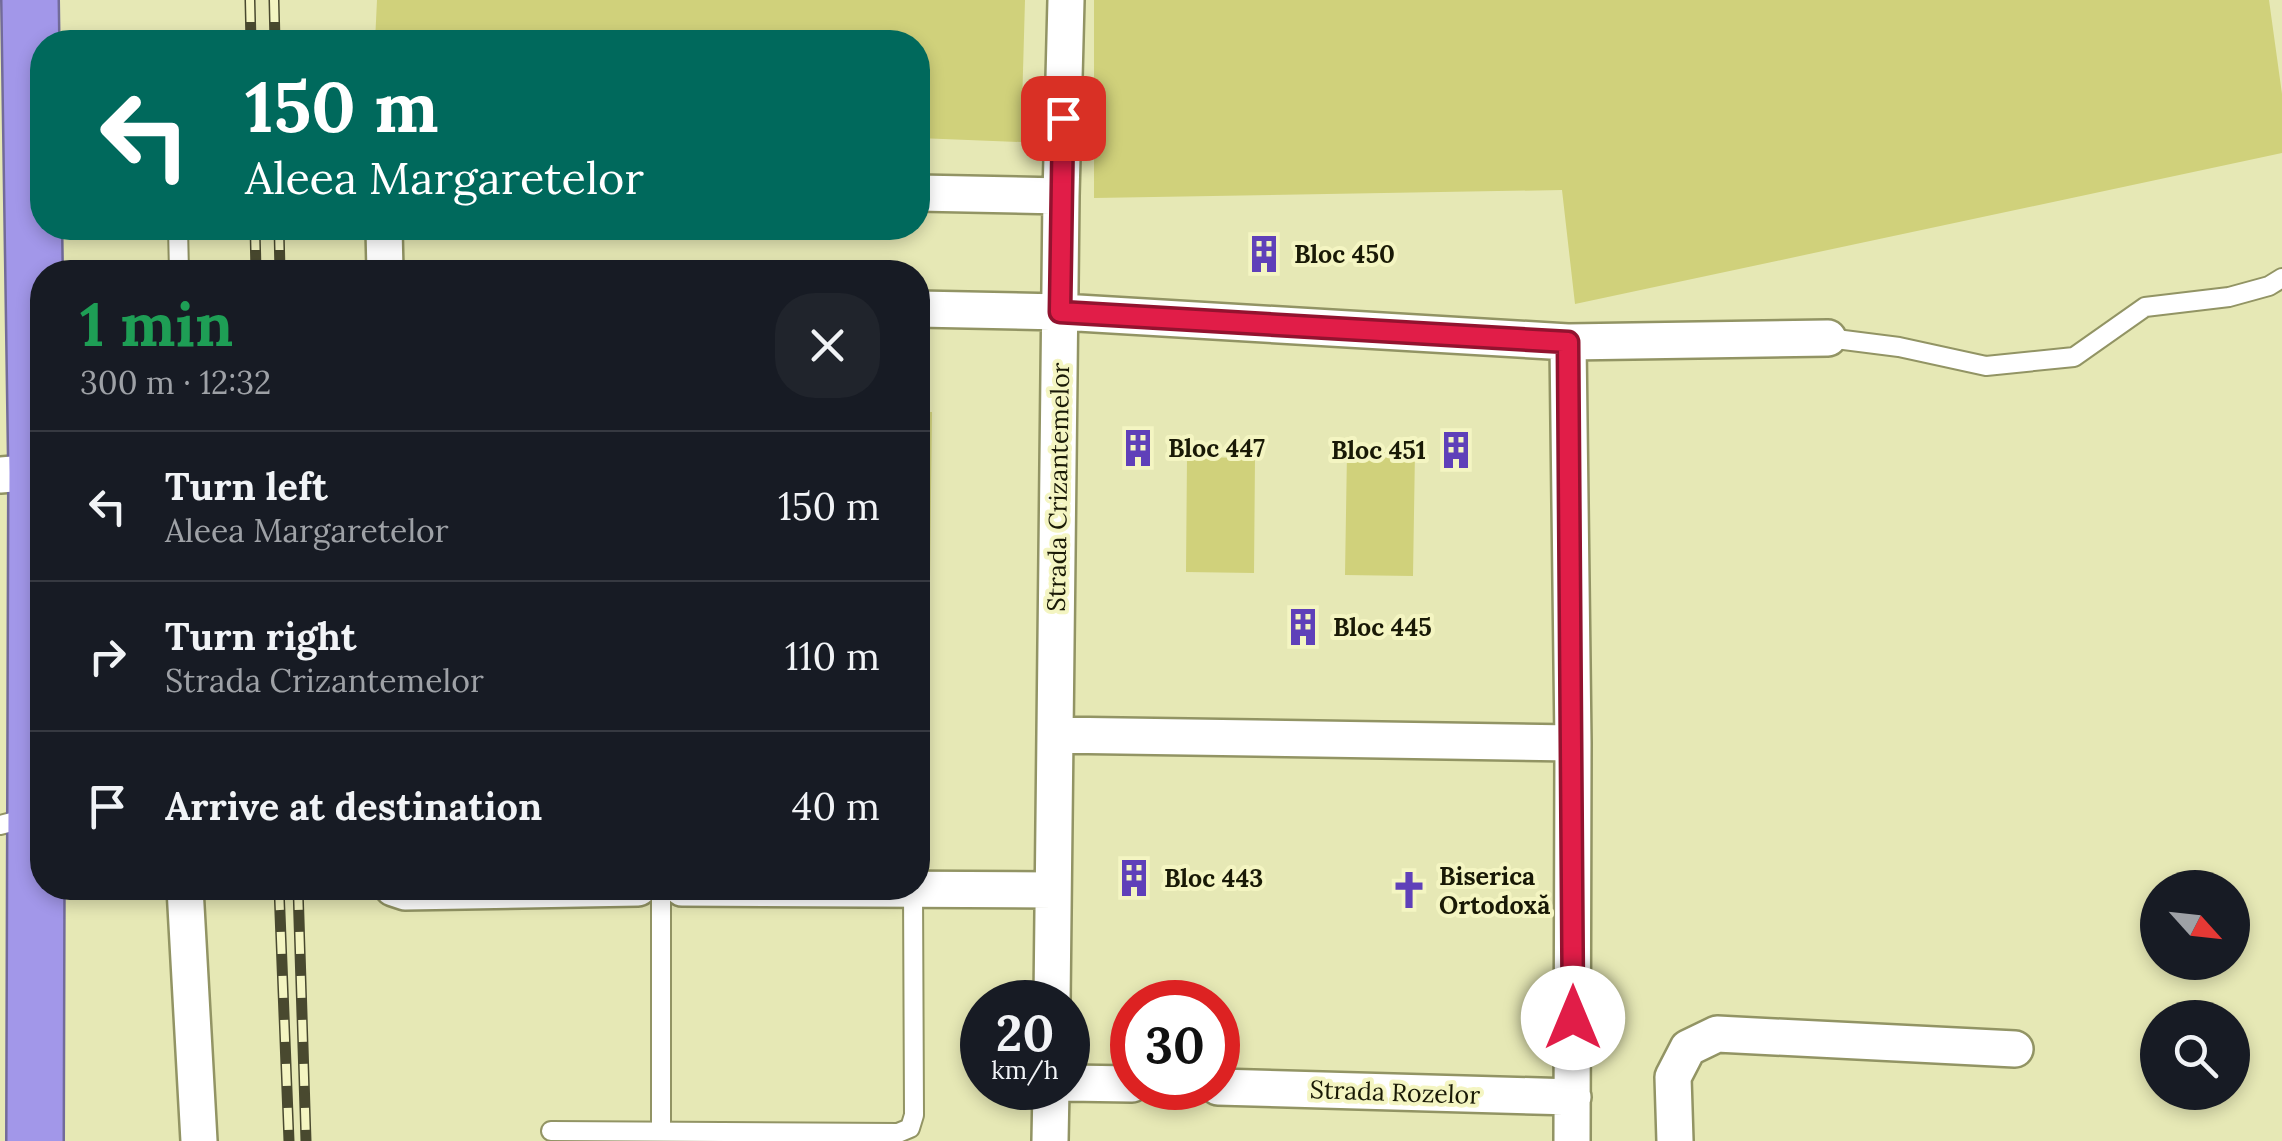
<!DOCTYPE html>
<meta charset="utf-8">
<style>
body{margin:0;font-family:Lora,serif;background:#20242c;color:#f1f3f6;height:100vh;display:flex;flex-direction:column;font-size:38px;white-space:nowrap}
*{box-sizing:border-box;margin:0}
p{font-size:32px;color:#9ea1a6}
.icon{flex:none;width:55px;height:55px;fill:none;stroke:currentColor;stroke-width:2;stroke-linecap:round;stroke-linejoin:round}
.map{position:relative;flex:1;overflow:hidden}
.drawer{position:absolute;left:30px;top:260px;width:900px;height:640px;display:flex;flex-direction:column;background:#171b24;border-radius:40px;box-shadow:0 5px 15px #0003}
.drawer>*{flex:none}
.hud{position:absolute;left:30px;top:30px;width:900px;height:210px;border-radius:40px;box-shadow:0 5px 15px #0003;background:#00695c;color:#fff;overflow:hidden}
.needle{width:65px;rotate:117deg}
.tools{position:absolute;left:2140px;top:870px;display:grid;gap:20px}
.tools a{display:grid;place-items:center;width:110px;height:110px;border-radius:50%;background:#171b24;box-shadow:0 5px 15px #0003;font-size:50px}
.speed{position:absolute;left:960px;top:980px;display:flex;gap:20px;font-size:50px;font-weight:700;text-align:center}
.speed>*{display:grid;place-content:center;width:130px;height:130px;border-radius:50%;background:#171b24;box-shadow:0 5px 15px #0003;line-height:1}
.speed small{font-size:25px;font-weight:400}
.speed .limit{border:15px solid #d22;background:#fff;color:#111}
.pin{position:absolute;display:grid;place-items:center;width:85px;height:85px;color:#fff;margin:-42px;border-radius:20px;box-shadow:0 5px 15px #0006}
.me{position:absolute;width:110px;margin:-55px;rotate:0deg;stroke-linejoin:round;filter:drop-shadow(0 0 8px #0008)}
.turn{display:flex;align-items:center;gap:35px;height:210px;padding:0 50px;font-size:45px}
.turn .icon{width:130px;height:130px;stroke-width:2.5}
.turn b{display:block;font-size:70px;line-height:85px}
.round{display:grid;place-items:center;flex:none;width:105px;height:105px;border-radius:40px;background:#20242c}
.summary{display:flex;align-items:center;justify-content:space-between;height:170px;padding:0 50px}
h1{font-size:60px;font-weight:700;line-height:75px;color:#1e9e55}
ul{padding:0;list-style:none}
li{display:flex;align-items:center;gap:30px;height:150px;padding:0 50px;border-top:2px solid #363941}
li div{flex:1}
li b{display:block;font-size:38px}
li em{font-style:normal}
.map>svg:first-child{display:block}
.green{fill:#d0d17b}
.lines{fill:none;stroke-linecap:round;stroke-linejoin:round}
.lane-casing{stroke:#929464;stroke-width:22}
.street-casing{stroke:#929464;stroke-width:40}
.highway-casing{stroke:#726b9a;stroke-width:60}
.lane{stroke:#fff;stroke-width:18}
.street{stroke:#fff;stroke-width:35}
.highway{stroke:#a297e9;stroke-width:55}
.rail-casing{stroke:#49492f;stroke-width:11}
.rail{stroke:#f4f5c2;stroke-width:8;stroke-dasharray:22;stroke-linecap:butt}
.route-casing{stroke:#92132f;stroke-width:25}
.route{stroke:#e11d48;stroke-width:18}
.labels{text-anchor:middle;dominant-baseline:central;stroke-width:8;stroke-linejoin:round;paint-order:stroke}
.poi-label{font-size:25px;font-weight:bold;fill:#191906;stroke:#f4f5c2;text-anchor:start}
.street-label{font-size:25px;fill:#191906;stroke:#f4f5c2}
</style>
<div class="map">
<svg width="2282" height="1141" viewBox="0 0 2282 1141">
<rect width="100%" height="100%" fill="#e6e8b5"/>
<path class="green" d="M 377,0 L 1025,0 L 1021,142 L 918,138 L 918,42 L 375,42 Z
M 1094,0 L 2269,0 L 2282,94 L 2282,153 L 1575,304 L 1562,190 L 1094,198 Z
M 918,412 L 932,412 L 930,578 L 923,587 L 918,587 Z
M 1415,451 L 1413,576 L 1345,575 L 1347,452 Z
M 1187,457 L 1255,458 L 1254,573 L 1186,572 Z"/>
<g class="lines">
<g class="lane-casing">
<path id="lane" d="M 178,228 L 179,272
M 1828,338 L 1899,347 L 1986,366 L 2074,357 L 2145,307 L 2229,297 L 2269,286 L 2282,278
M 0,825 L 31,817
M 661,1129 L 661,888
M 551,1131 L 898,1133 L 910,1128 L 914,1115 L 913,889"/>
</g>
<g class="street-casing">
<path id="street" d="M 918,193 L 1061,196
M 384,228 L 385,272
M 918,309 L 1061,312 L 1568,342 L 1828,338
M 1568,342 L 1573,743 L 1572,1141
M 0,475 L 37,472
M 1055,735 L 1573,743
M 185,888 L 199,1141
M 393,888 L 405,892 L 638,888
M 682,888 L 1053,890
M 1052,1002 L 1061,196 L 1066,0
M 1068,1083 L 1132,1084
M 1218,1087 L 1573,1097
M 1050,1141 L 1051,1088
M 1675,1141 L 1673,1077 L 1688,1048 L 1717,1034 L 2015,1049"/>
</g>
<g class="highway-casing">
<path id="highway" d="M 30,0 L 37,472 L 35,1141"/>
</g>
<use href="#lane" class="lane"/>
<use href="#street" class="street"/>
<use href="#highway" class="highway"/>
<g class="rail-casing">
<path id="rail" d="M 250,0 L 251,42
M 274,0 L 275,42
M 255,228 L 256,272
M 279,228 L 280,272
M 279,888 L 289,1141
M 298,888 L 306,1141"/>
</g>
<use href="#rail" class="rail"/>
</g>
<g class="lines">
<g class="route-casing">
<path id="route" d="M 1063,118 L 1060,312 L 1568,342 L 1573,1018"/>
</g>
<use href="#route" class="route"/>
</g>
<defs>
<g id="building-bare" transform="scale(3)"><path d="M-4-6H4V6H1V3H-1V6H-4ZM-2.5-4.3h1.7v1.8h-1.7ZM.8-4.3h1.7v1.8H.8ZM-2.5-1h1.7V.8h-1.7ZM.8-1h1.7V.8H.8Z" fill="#5f40b9" stroke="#f4f5c2" stroke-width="2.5" paint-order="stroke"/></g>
<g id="church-bare" transform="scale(3)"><path d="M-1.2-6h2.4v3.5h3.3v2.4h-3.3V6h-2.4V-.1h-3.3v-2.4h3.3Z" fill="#5f40b9" stroke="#f4f5c2" stroke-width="2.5" paint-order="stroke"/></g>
</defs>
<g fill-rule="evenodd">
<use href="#building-bare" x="1264" y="254"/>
<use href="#building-bare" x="1138" y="448"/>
<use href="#building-bare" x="1456" y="450"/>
<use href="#building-bare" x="1303" y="627"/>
<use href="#building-bare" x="1134" y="878"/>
<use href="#church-bare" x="1409" y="890"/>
</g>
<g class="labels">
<g class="poi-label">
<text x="1294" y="254">Bloc 450</text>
<text x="1168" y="448">Bloc 447</text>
<text x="1426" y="450" text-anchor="end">Bloc 451</text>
<text x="1333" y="627">Bloc 445</text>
<text x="1439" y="876">Biserica<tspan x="1439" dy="29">Ortodoxă</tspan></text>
<text x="1164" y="878">Bloc 443</text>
</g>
<g class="street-label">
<text transform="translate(1058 487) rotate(-89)">Strada Crizantemelor</text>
<text transform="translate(1395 1092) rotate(2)">Strada Rozelor</text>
</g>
</g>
</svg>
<div class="tools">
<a><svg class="needle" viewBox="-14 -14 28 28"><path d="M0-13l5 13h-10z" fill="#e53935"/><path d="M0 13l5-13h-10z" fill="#9ea1a6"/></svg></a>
<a><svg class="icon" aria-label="search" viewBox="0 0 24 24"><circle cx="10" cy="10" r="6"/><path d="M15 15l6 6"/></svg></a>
</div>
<div class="speed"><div>20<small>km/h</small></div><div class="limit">30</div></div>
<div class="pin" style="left:1063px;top:118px;background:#d93025"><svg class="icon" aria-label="arrive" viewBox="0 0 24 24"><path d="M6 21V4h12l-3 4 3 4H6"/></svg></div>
<svg class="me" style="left:1573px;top:1018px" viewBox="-20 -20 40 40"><circle r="19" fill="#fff"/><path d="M0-13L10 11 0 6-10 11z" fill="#e11d48"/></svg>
<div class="hud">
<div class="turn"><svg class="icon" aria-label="left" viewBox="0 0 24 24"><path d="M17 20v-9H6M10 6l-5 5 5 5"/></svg><div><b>150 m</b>Aleea Margaretelor</div></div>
</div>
<section class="drawer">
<div class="summary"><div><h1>1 min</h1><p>300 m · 12:32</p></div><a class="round"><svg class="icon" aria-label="close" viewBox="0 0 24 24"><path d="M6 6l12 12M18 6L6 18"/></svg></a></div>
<ul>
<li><svg class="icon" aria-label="left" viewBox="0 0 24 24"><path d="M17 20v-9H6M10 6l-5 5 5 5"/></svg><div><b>Turn left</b><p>Aleea Margaretelor</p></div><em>150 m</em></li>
<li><svg class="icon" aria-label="right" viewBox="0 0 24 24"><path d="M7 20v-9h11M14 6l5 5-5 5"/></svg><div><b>Turn right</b><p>Strada Crizantemelor</p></div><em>110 m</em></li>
<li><svg class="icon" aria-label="arrive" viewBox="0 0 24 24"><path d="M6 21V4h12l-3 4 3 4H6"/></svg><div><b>Arrive at destination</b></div><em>40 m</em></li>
</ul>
</section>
</div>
